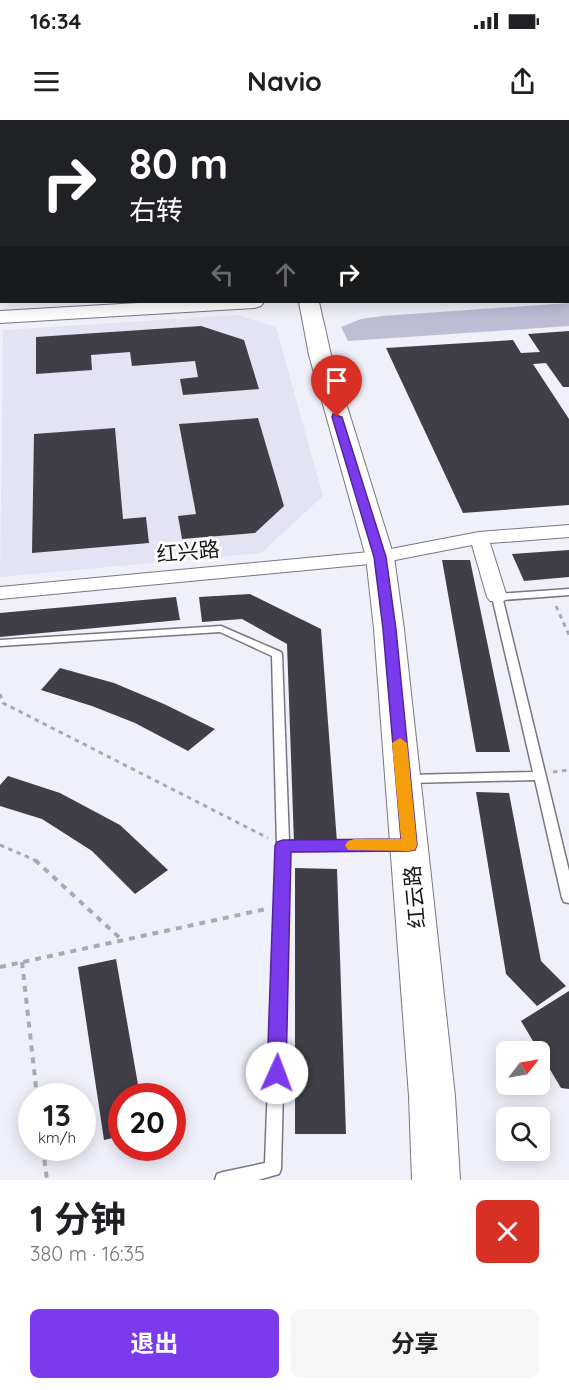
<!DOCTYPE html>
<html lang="zh">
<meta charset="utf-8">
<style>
body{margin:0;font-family:Quicksand,"Noto Sans SC",sans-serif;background:#f6f6f6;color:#202124;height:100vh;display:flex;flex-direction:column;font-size:22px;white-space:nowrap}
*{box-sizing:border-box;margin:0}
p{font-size:20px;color:#757577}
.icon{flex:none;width:33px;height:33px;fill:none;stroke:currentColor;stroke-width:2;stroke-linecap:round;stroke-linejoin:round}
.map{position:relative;height:1060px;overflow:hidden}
.side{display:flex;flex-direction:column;background:#fff;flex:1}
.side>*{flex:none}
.banner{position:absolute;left:0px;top:0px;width:570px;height:183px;box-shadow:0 3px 15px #0003;background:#202124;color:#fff;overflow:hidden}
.needle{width:39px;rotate:59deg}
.tools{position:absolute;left:496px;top:921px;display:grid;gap:12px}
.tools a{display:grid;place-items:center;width:54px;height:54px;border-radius:9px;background:#fff;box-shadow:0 3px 15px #0003;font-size:30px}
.speed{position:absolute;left:18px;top:963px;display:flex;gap:12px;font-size:30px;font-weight:700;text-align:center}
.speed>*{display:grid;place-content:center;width:78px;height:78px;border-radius:50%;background:#fff;box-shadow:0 3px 15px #0003;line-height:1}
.speed small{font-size:15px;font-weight:400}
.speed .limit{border:9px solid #d22;background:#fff;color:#111}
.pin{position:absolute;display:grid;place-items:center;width:51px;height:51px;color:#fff;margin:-62px -26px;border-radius:50% 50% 50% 0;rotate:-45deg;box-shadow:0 0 6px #0007}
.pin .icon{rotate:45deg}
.me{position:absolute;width:66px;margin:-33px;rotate:2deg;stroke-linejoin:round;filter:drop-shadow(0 0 4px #0008)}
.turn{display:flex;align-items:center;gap:21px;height:126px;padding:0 30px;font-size:27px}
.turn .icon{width:78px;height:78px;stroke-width:2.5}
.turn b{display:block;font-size:42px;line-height:51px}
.lanes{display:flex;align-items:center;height:57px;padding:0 30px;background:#0003;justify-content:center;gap:30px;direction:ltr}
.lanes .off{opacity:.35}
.round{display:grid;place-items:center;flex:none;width:63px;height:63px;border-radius:9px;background:#f6f6f6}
.headline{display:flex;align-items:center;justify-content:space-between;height:102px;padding:0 30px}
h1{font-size:36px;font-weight:700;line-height:45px}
.primary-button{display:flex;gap:12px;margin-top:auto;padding:12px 30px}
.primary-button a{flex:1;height:69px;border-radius:9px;background:#7c3aed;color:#fff;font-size:24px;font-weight:700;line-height:69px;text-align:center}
.primary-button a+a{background:#f6f6f6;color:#202124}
.status{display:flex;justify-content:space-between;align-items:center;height:42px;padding:0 30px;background:#fff;direction:ltr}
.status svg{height:16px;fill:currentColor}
header{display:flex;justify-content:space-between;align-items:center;height:78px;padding:0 30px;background:#fff;font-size:27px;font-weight:700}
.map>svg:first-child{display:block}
.built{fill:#e4e3f4}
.green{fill:#bfbdd6}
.building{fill:#403f47}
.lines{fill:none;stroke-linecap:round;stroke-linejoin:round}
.lane-casing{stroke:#777780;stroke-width:3}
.street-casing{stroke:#777780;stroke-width:2}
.secondary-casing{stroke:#777780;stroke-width:2}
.path-far1{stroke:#a9a9b1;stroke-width:3;stroke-dasharray:4.5 4.5;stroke-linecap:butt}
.path{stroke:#a9a9b1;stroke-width:4;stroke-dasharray:6 6;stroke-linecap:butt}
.lane{fill:#fff;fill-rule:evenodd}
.street{fill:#fff;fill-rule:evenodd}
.secondary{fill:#fff;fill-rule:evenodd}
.route{fill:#7c3aed;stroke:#51269a;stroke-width:1.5}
.slow{fill:#f59e0b}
.labels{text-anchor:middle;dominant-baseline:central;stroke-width:6;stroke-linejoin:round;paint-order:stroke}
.street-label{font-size:21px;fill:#161519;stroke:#fefefe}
</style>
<div class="status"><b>16:34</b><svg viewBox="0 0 49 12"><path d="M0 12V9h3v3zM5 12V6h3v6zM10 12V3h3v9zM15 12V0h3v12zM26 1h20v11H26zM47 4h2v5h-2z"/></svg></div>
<header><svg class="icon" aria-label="menu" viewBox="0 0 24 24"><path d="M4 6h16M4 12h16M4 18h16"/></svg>Navio<svg class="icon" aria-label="share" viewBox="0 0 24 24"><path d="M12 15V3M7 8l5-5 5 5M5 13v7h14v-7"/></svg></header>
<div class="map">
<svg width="569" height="1060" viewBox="0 0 569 1060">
<rect width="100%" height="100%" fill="#f0f0fa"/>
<path class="built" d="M 237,195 L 276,207 L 323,376 L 261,433 L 0,457 L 3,210 Z"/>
<path class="green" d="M 569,183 L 569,206 L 348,221 L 341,207 L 361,199 L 382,196 Z"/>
<path class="building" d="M 201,206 L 244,220 L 259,269 L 183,275 L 180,259 L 198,257 L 195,241 L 132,246 L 130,232 L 91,235 L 92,250 L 36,254 L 36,217 Z
M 569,211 L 569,267 L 563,267 L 546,243 L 533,244 L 569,299 L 569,385 L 463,393 L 386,228 L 513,220 L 521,233 L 540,232 L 528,214 Z
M 258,298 L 284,386 L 255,413 L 182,419 L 178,396 L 196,394 L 179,304 Z
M 115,308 L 123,399 L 146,397 L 149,423 L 32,433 L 34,314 Z
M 569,430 L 569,457 L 524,461 L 512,434 Z
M 442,440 L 470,440 L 510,632 L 476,632 Z
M 250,474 L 321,509 L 337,722 L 294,723 L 287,524 L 242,499 L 202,502 L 199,477 Z
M 176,477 L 180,500 L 0,517 L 0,493 Z
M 60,548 L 114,563 L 164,584 L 215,609 L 188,631 L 135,603 L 92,586 L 41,570 Z
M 8,656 L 60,673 L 120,705 L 168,750 L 135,774 L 92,731 L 42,699 L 0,686 L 0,665 Z
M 476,672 L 509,673 L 541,841 L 566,866 L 537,886 L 506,854 Z
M 295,748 L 337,749 L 346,1014 L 295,1014 Z
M 116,839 L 140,976 L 122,976 L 122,1016 L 104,1020 L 78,847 Z
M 569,871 L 569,969 L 561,968 L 521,901 Z"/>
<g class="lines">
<g class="lane-casing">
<path id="lane" d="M 569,469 L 569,475 L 503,480 L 569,751 L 569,783 L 564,782 L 562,778 L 535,660 L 408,663 L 404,662 L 402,659 L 404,656 L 408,655 L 533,652 L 492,477 L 497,474 Z
M 221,506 L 281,532 L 282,534 L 289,721 L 403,720 L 407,722 L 409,725 L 407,728 L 403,730 L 289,731 L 281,1049 L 279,1054 L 258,1060 L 215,1060 L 217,1054 L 223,1052 L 265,1043 L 277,726 L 272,536 L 220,512 L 0,526 L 0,520 Z"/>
</g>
<g class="street-casing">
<path id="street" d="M 568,158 L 569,158 L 569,166 L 568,166 Z
M 569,405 L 569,417 L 490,423 L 507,477 L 504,481 L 490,481 L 487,477 L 472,425 L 380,443 L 0,479 L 0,467 L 380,431 L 479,412 Z"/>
</g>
<g class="secondary-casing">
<path id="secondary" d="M 280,0 L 296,0 L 296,2 L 280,2 Z
M 156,182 L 264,182 L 261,186 L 254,188 L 0,203 L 0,191 Z
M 299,182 L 319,182 L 331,235 L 394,437 L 404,509 L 455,976 L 460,1060 L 412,1060 L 409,976 L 374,509 L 366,437 L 309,235 Z"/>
</g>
<path class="path-far1" d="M 556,486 L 569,515
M 0,574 L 3,583 L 268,718
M 553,652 L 569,650
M 0,725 L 37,741"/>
<path class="path" d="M 35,740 L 122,820
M 22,842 L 37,976
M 0,847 L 266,789
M 43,1028 L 47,1060"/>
<use href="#lane" class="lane"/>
<use href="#street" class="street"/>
<use href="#secondary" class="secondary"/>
</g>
<path class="route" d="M 333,294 L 342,297 L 386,437 L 396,509 L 417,725 L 415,730 L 409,731 L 291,732 L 286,953 L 283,959 L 277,962 L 270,959 L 267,953 L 275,726 L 277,722 L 283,720 L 401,719 L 383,509 L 374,437 L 332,297 Z"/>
<path class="slow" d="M 400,618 L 407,623 L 417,725 L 415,730 L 409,731 L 348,730 L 345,725 L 348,721 L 354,719 L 401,719 L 392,623 Z"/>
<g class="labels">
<g class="street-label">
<text transform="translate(188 431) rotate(-5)">红兴路</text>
<text transform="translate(414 777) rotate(-95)">红云路</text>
</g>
</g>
</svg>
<div class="tools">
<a><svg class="needle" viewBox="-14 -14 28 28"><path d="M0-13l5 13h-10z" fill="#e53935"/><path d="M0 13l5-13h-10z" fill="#757577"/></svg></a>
<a><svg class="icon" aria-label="search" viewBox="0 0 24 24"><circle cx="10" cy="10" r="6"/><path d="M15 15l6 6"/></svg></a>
</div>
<div class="speed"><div>13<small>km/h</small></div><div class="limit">20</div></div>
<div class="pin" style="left:337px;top:297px;background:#d93025"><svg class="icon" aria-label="arrive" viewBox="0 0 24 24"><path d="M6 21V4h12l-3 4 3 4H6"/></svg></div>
<svg class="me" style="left:277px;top:953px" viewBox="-20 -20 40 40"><circle r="19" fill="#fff"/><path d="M0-13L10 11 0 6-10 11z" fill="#7c3aed"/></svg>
<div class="banner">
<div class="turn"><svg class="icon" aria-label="right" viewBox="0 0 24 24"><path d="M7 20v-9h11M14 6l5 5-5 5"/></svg><div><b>80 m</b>右转</div></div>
<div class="lanes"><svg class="icon off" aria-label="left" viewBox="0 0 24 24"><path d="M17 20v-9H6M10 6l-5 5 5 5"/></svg><svg class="icon off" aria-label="ahead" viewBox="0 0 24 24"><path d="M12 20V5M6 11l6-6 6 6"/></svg><svg class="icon" aria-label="right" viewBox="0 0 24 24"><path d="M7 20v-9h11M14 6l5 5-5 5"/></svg></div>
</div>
</div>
<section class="side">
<div class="headline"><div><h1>1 分钟</h1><p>380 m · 16:35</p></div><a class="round" style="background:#d93025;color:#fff"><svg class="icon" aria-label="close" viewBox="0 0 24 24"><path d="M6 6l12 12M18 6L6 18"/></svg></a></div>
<div class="primary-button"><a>退出</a><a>分享</a></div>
</section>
